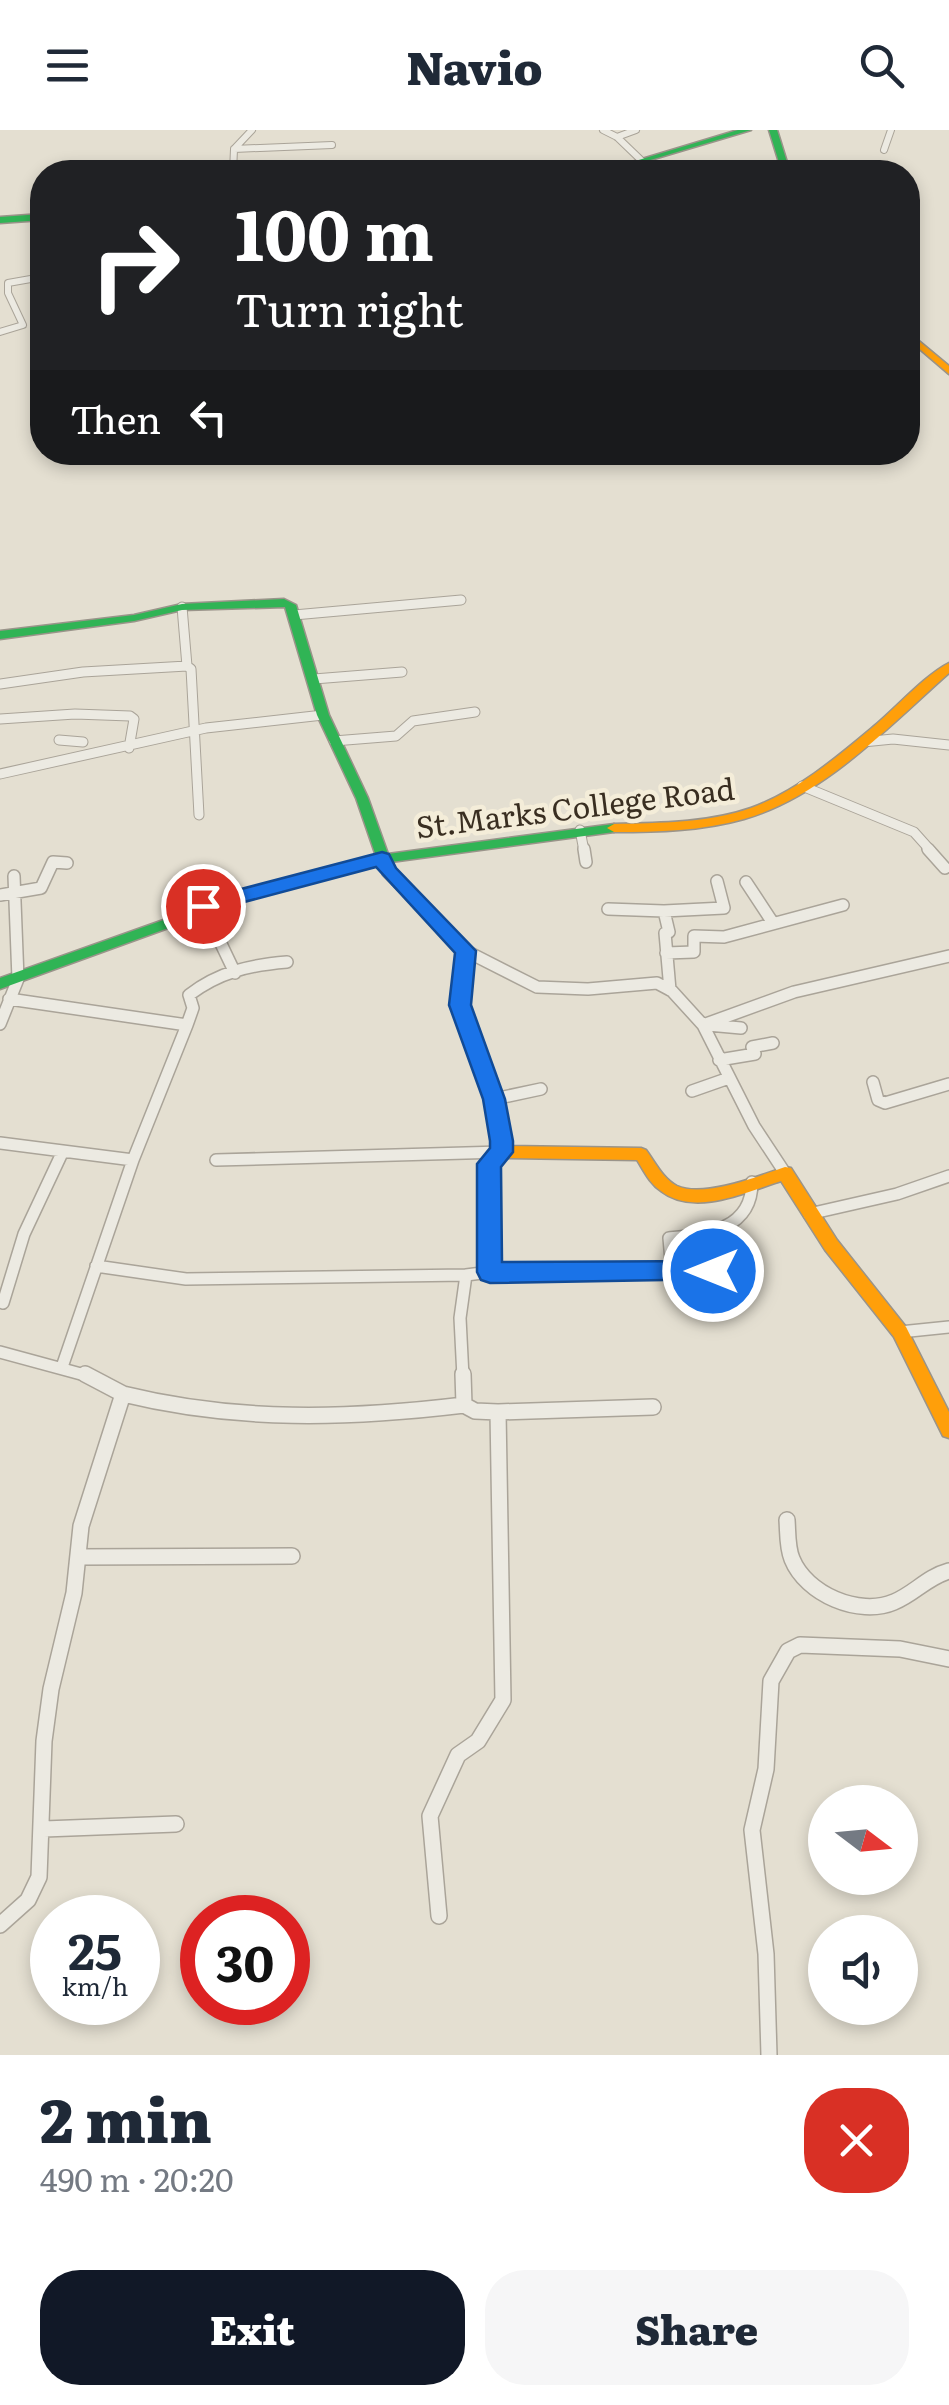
<!DOCTYPE html>
<meta charset="utf-8">
<style>
body{margin:0;font-family:Literata,serif;background:#f6f6f7;color:#1f2937;height:100vh;display:flex;flex-direction:column;font-size:38px;white-space:nowrap}
*{box-sizing:border-box;margin:0}
p{font-size:32px;color:#747a83}
.icon{flex:none;width:55px;height:55px;fill:none;stroke:currentColor;stroke-width:2;stroke-linecap:round;stroke-linejoin:round}
.map{position:relative;height:1925px;overflow:hidden}
.drawer{display:flex;flex-direction:column;background:#fff;flex:1}
.drawer>*{flex:none}
.hud{position:absolute;left:30px;top:30px;width:890px;height:305px;border-radius:40px;box-shadow:0 5px 15px #0003;background:#202124;color:#fff;overflow:hidden}
.needle{width:65px;rotate:106deg}
.controls{position:absolute;left:808px;top:1655px;display:grid;gap:20px}
.controls a{display:grid;place-items:center;width:110px;height:110px;border-radius:50%;background:#fff;box-shadow:0 5px 15px #0003;font-size:50px}
.speed{position:absolute;left:30px;top:1765px;display:flex;gap:20px;font-size:50px;font-weight:700;text-align:center}
.speed>*{display:grid;place-content:center;width:130px;height:130px;border-radius:50%;background:#fff;box-shadow:0 5px 15px #0003;line-height:1}
.speed small{font-size:25px;font-weight:400}
.speed .limit{border:15px solid #d22;background:#fff;color:#111}
.pin{position:absolute;display:grid;place-items:center;width:85px;height:85px;color:#fff;margin:-42px;border:5px solid #fff;border-radius:50%;box-shadow:0 2px 10px #0007}
.me{position:absolute;width:110px;margin:-55px;rotate:270deg;stroke-linejoin:round;filter:drop-shadow(0 0 8px #0008)}
.turn{display:flex;align-items:center;gap:35px;height:210px;padding:0 40px;font-size:45px}
.turn .icon{width:130px;height:130px;stroke-width:2.5}
.turn b{display:block;font-size:70px;line-height:85px}
.then{display:flex;align-items:center;height:95px;padding:0 40px;background:#0003;gap:20px;font-size:38px}
.round{display:grid;place-items:center;flex:none;width:105px;height:105px;border-radius:40px;background:#f6f6f7}
.head{display:flex;align-items:center;justify-content:space-between;height:170px;padding:0 40px}
h1{font-size:60px;font-weight:800;line-height:75px}
.action{display:flex;gap:20px;margin-top:auto;padding:20px 40px}
.action a{flex:1;height:115px;border-radius:40px;background:#111827;color:#fff;font-size:40px;font-weight:800;line-height:115px;text-align:center}
.action a+a{background:#f6f6f7;color:#1f2937}
header{display:flex;justify-content:space-between;align-items:center;height:130px;padding:0 40px;background:#fff;font-size:45px;font-weight:800}
.map>svg:first-child{display:block}
.lines{fill:none;stroke-linecap:round;stroke-linejoin:round}
.street-far3-casing{stroke:#aaa499;stroke-width:8}
.street-far2-casing{stroke:#aaa499;stroke-width:11}
.street-far1-casing{stroke:#aaa499;stroke-width:14}
.street-casing{stroke:#aaa499;stroke-width:18}
.fast-casing{stroke:#9a948a;stroke-width:3}
.slow-casing{stroke:#9a948a;stroke-width:3}
.street-far3{stroke:#eceae2;stroke-width:6}
.street-far2{stroke:#eceae2;stroke-width:9}
.street-far1{stroke:#eceae2;stroke-width:11}
.street{stroke:#eceae2;stroke-width:15}
.fast{fill:#30b455;fill-rule:evenodd}
.slow{fill:#ff9f0a;fill-rule:evenodd}
.route{fill:#1a73e8;stroke:#114b97;stroke-width:2.5}
.labels{text-anchor:middle;dominant-baseline:central;stroke-width:9;stroke-linejoin:round;paint-order:stroke}
.street-label{font-size:30px;fill:#392e21;stroke:#f4edd9}
</style>
<header><svg class="icon" aria-label="menu" viewBox="0 0 24 24"><path d="M4 6h16M4 12h16M4 18h16"/></svg>Navio<svg class="icon" aria-label="search" viewBox="0 0 24 24"><circle cx="10" cy="10" r="6"/><path d="M15 15l6 6"/></svg></header>
<div class="map">
<svg width="949" height="1925" viewBox="0 0 949 1925">
<rect width="100%" height="100%" fill="#e4dfd1"/>
<g class="lines">
<g class="street-far3-casing">
<path id="street-far3" d="M 603,0 L 617,7 L 643,32
M 617,7 L 636,0
M 234,19 L 332,15
M 884,20 L 891,0
M 233,42 L 234,19 L 252,0
M 0,202 L 23,195 L 8,163 L 8,153 L 42,147"/>
</g>
<g class="street-far2-casing">
<path id="street-far2" d="M 182,477 L 187,536
M 294,485 L 461,470
M 314,549 L 402,542
M 0,554 L 83,542 L 187,536 L 191,539 L 199,685
M 0,589 L 75,584 L 130,586 L 134,589 L 129,618
M 59,610 L 83,612
M 334,611 L 396,606 L 413,591 L 475,582
M 863,612 L 893,609 L 949,615
M 0,644 L 206,598 L 323,585
M 802,656 L 914,702 L 931,721
M 580,700 L 584,721"/>
</g>
<g class="street-far1-casing">
<path id="street-far1" d="M 584,719 L 586,732
M 928,719 L 945,738
M 746,752 L 773,793
M 0,765 L 41,758 L 53,732 L 67,733
M 203,776 L 235,843
M 608,779 L 664,781 L 669,802 L 665,803 L 670,860
M 664,781 L 724,778 L 717,751
M 466,821 L 537,857 L 588,859 L 657,853 L 672,861 L 703,895 L 754,996 L 785,1043
M 666,823 L 694,822 L 694,806 L 724,807 L 843,775
M 9,869 L 187,895 L 133,1030 L 62,1237
M 0,894 L 18,849 L 14,746
M 187,895 L 193,878 L 189,865 C 219,842 250,835 287,832
M 703,895 L 794,862 L 949,826
M 708,895 L 741,898
M 719,930 L 755,924 L 752,917 L 773,913
M 873,952 L 878,970 L 885,973 L 949,954
M 692,961 L 729,948
M 494,969 L 541,959
M 0,1013 L 133,1030
M 216,1030 L 501,1022
M 809,1084 L 897,1064 L 949,1046
M 96,1136 L 186,1149 L 466,1145
M 490,1142 L 713,1141
M 672,1142 L 669,1108 C 707,1104 752,1100 752,1052
M 707,1169 L 722,1101
M 3,1173 L 24,1104 L 63,1021
M 900,1202 L 949,1197
M 0,1222 L 92,1247
M 463,1247 L 460,1188 L 466,1145 L 490,1142 L 489,1034 L 501,1022"/>
</g>
<g class="street-casing">
<path id="street" d="M 123,1264 C 237,1292 348,1289 464,1275 L 463,1244
M 464,1275 L 475,1281 L 498,1282 L 653,1277
M 787,1390 C 788,1403 787,1417 792,1429 C 806,1464 859,1487 894,1472 C 914,1464 927,1447 949,1441
M 78,1427 L 292,1426
M 44,1699 L 176,1694
M 439,1786 L 430,1686 L 458,1625 L 478,1611 L 503,1570 L 498,1282
M 0,1795 L 28,1770 L 39,1747 L 44,1611 L 51,1559 L 74,1463 L 81,1396 L 123,1264 L 85,1244
M 769,1925 L 766,1824 L 752,1700 L 766,1639 L 771,1551 L 788,1521 L 800,1515 L 900,1519 L 949,1529"/>
</g>
<g class="fast-casing">
<path id="fast" d="M 738,0 L 751,0 L 610,42 L 599,42 Z
M 769,0 L 777,0 L 790,42 L 782,42 Z
M 42,84 L 42,90 L 0,93 L 0,87 Z
M 284,469 L 296,475 L 329,585 L 368,668 L 388,724 L 614,694 L 621,698 L 614,702 L 391,732 L 394,740 L 473,821 L 467,875 L 501,967 L 498,971 L 488,971 L 485,967 L 453,875 L 459,822 L 383,745 L 379,734 L 207,780 L 182,793 L 0,859 L 0,848 L 172,787 L 198,773 L 376,726 L 356,668 L 317,585 L 285,477 L 182,480 L 134,491 L 0,509 L 0,501 L 134,485 L 182,474 Z"/>
</g>
<g class="slow-casing">
<path id="slow" d="M 908,202 L 949,236 L 949,244 L 908,209 Z
M 949,533 L 949,543 C 888,597 824,666 744,689 C 702,701 657,702 614,702 L 607,698 L 614,694 C 659,693 708,693 751,678 C 797,661 836,628 873,597 C 895,579 925,545 949,533 Z
M 493,961 L 498,963 L 501,967 L 508,1016 L 641,1018 L 646,1020 C 655,1032 663,1049 677,1056 C 704,1068 759,1046 785,1037 L 791,1038 L 837,1110 L 906,1197 L 949,1282 L 949,1308 L 943,1306 L 894,1207 L 825,1120 L 781,1051 C 747,1062 694,1087 661,1061 C 650,1054 644,1041 637,1030 L 501,1028 L 496,1026 L 493,1022 L 485,967 L 488,963 Z"/>
</g>
<use href="#street-far3" class="street-far3"/>
<use href="#street-far2" class="street-far2"/>
<use href="#street-far1" class="street-far1"/>
<use href="#street" class="street"/>
<use href="#fast" class="fast"/>
<use href="#slow" class="slow"/>
</g>
<path class="route" d="M 382,722 L 389,724 L 396,738 L 476,821 L 471,875 L 505,969 L 513,1011 L 513,1022 L 501,1037 L 502,1132 L 713,1131 L 722,1134 L 725,1141 L 722,1149 L 490,1153 L 481,1150 L 477,1142 L 477,1034 L 490,1018 L 490,1011 L 483,969 L 449,875 L 455,823 L 376,737 L 203,783 L 193,776 L 203,769 Z"/>
<g class="labels">
<g class="street-label">
<text transform="translate(575 676) rotate(-7)">St.Marks College Road</text>
</g>
</g>
</svg>
<div class="controls">
<a><svg class="needle" viewBox="-14 -14 28 28"><path d="M0-13l5 13h-10z" fill="#e53935"/><path d="M0 13l5-13h-10z" fill="#747a83"/></svg></a>
<a><svg class="icon" aria-label="sound" viewBox="0 0 24 24"><path d="M4 9h4l5-4v14l-5-4H4zM17 9q2 3 0 6"/></svg></a>
</div>
<div class="speed"><div>25<small>km/h</small></div><div class="limit">30</div></div>
<div class="pin" style="left:203px;top:776px;background:#d93025"><svg class="icon" aria-label="arrive" viewBox="0 0 24 24"><path d="M6 21V4h12l-3 4 3 4H6"/></svg></div>
<svg class="me" style="left:713px;top:1141px" viewBox="-20 -20 40 40"><circle r="17" fill="#1a73e8" stroke="#fff" stroke-width="3"/><path d="M0-11L8 9 0 5-8 9z" fill="#fff"/></svg>
<div class="hud">
<div class="turn"><svg class="icon" aria-label="right" viewBox="0 0 24 24"><path d="M7 20v-9h11M14 6l5 5-5 5"/></svg><div><b>100 m</b>Turn right</div></div>
<div class="then">Then<svg class="icon" aria-label="left" viewBox="0 0 24 24"><path d="M17 20v-9H6M10 6l-5 5 5 5"/></svg></div>
</div>
</div>
<section class="drawer">
<div class="head"><div><h1>2 min</h1><p>490 m · 20:20</p></div><a class="round" style="background:#d93025;color:#fff"><svg class="icon" aria-label="close" viewBox="0 0 24 24"><path d="M6 6l12 12M18 6L6 18"/></svg></a></div>
<div class="action"><a>Exit</a><a>Share</a></div>
</section>
